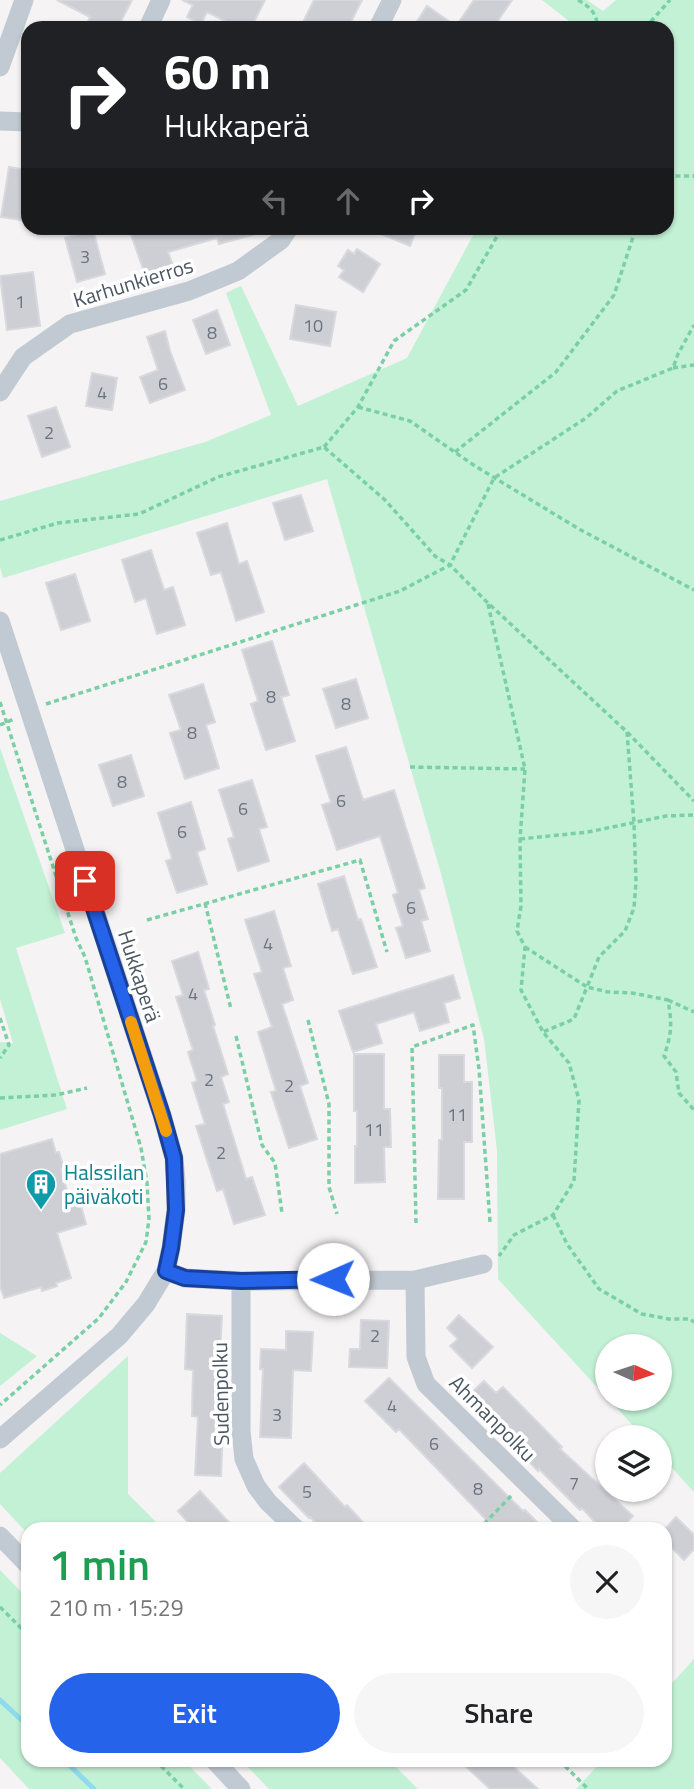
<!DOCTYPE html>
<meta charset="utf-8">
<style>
body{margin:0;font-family:"Titillium Web",sans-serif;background:#f6f6f6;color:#202124;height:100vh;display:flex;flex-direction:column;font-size:26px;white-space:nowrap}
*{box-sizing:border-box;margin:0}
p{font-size:23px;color:#757577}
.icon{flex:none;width:38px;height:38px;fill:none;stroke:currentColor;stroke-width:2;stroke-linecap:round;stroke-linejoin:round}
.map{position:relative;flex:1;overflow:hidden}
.side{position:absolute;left:21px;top:1522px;width:651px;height:245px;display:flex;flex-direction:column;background:#fff;border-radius:21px;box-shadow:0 2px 5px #0004}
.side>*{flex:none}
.guide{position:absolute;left:21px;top:21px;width:653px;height:214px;border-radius:21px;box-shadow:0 2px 5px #0004;background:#202124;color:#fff;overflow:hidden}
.needle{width:46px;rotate:93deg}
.buttons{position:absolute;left:595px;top:1334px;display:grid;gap:14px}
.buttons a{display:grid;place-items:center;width:77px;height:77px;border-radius:50%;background:#fff;box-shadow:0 2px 5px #0004;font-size:35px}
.pin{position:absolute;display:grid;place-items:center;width:60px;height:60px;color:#fff;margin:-30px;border-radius:14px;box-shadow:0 4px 10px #0006}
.me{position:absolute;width:77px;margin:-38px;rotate:269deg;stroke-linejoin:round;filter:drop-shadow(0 0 5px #0008)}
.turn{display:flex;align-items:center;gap:24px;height:147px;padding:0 28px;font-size:32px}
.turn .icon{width:91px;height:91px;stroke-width:2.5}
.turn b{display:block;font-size:49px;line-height:60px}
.lanes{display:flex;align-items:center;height:66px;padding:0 28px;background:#0003;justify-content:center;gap:35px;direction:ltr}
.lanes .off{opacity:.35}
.round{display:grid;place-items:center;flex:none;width:74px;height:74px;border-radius:37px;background:#f6f6f6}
.overview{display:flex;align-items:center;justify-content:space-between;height:119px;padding:0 28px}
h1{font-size:42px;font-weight:600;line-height:52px;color:#1e9e55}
.action{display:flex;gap:14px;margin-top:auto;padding:14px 28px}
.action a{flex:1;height:80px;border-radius:42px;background:#2563eb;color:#fff;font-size:28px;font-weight:600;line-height:80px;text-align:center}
.action a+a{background:#f6f6f6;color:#202124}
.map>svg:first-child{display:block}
.green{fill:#c3f1d5}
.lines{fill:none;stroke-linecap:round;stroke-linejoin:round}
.stream{stroke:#90daee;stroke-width:5}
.building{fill:#cdcfd5;stroke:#d7d9de;stroke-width:2}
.path{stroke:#7ad0a6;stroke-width:3.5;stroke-dasharray:5 3.5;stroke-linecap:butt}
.minor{stroke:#c1cad2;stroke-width:19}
.route-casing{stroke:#184099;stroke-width:18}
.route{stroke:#2563eb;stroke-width:12}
.slow{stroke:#f59e0b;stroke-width:12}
.labels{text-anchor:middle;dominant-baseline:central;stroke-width:7;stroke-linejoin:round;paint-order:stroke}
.number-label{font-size:18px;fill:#6b747e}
.street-label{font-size:21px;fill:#4a5661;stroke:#fff}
.culture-label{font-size:21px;fill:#0d838f;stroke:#fff;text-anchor:start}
</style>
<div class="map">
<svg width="694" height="1789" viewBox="0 0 694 1789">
<rect width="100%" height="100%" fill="#f5f3f3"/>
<path class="green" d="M 542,0 L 587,0 L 603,11 L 616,0 L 694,0 L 694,1492 L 660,1455 L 660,1437 L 643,1437 L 608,1398 L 660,1398 L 660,1346 L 607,1346 L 607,1398 L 498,1279 L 497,1150 L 484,1039 L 440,870 L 327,479 L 3,578 L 0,567 L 0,501 L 205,442 L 271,415 L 226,293 L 241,286 L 298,406 L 407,358 L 477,228 L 667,228 L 667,28 L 578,28 Z
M 0,748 L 65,933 L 16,948 L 67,1109 L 0,1130 L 0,1042 L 13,1043 L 0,999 Z
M 0,1333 L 37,1356 L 0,1386 Z
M 128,1356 L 128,1494 L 163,1529 L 28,1530 L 28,1534 L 0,1504 L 0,1473 Z
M 0,1570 L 28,1599 L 28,1760 L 184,1761 L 212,1789 L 29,1789 L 0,1758 Z
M 694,1659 L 694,1789 L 576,1789 L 602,1761 L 665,1760 L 665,1691 Z
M 242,1761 L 390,1761 L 418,1789 L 269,1789 Z"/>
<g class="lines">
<path class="stream" d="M 0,1700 L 28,1726
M 64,1760 L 94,1789"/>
</g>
<path class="building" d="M 57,0 L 132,0 L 119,25 L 114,23 L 112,28 L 85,28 L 90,17 Z
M 182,0 L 265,0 L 251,28 L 239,28 L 207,12 L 201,24 L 187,17 L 193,5 Z
M 314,0 L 362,0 L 348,28 L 300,28 Z
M 474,0 L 512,0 L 493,28 L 424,28 L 416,23 L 427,6 L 456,26 Z
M 9,167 L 28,170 L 27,221 L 1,217 Z
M 143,228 L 263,228 L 263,232 L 219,244 L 217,238 L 168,252 L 175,271 L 147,280 L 130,232 Z
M 367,228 L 407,228 L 416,231 L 410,246 Z
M 93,230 L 105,274 L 77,282 L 65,238 Z
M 357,249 L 380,264 L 363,292 L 339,277 L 344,270 L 338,266 L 348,250 L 354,254 Z
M 33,272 L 40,326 L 7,330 L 0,276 Z
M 296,305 L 336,312 L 330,346 L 290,339 Z
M 217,310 L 230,345 L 206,354 L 193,320 Z
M 165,331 L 170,351 L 185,390 L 150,403 L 140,377 L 158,370 L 147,337 Z
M 92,373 L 117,378 L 112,410 L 86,406 Z
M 56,407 L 70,447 L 42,457 L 28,416 Z
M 301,495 L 313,531 L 285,540 L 273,503 Z
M 227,523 L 239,564 L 247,561 L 264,612 L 236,621 L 221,572 L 211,575 L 197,533 Z
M 151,550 L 164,590 L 173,587 L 185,625 L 157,634 L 146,598 L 135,602 L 122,560 Z
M 75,574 L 90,621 L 61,630 L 46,583 Z
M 272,641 L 289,695 L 281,697 L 295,741 L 266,750 L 251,704 L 258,701 L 242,650 Z
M 356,679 L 368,718 L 336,728 L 323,689 Z
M 203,684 L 215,722 L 206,725 L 219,768 L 185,779 L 170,733 L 181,730 L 169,695 Z
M 346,747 L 363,800 L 394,790 L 425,888 L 419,890 L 428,919 L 421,921 L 430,951 L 406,958 L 396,928 L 403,926 L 393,895 L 398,893 L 380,836 L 337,850 L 322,805 L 331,802 L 316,756 Z
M 131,755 L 144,796 L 113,806 L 99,765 Z
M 252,780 L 267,827 L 259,829 L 269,861 L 238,871 L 228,839 L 234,837 L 219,790 Z
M 191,802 L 205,849 L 197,852 L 207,884 L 177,893 L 166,861 L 172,859 L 158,813 Z
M 344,876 L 358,920 L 361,919 L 377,967 L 353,974 L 338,929 L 332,931 L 318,884 Z
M 274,911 L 291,966 L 283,968 L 293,1000 L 282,1004 L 308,1083 L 300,1086 L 317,1139 L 289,1148 L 271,1092 L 276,1091 L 258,1032 L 272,1027 L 254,974 L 262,972 L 245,920 Z
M 198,952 L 209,989 L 204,990 L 215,1025 L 213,1026 L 228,1074 L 221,1077 L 229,1102 L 223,1104 L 246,1179 L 252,1177 L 265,1215 L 234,1224 L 223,1189 L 217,1191 L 196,1126 L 205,1124 L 192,1083 L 197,1081 L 188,1052 L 193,1050 L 176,997 L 183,995 L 172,961 Z
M 453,975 L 460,998 L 444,1003 L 449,1022 L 420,1031 L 414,1012 L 376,1024 L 382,1043 L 353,1052 L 339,1011 Z
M 354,1054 L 384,1054 L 384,1109 L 390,1109 L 391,1147 L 384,1147 L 385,1182 L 355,1183 L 355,1146 L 357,1146 L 357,1111 L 354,1111 Z
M 439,1055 L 464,1055 L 464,1082 L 472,1082 L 472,1142 L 464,1142 L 464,1199 L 438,1199 L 439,1140 L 442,1140 L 442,1088 L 439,1088 Z
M 52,1139 L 56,1153 L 59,1152 L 64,1168 L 61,1169 L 69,1198 L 78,1195 L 86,1224 L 57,1233 L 71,1278 L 56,1283 L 57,1286 L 42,1291 L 41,1287 L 4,1298 L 0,1286 L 0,1154 Z
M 187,1314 L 222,1316 L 219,1372 L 223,1373 L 220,1427 L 223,1427 L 221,1476 L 195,1475 L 198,1417 L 192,1416 L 193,1370 L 185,1369 Z
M 459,1315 L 493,1347 L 472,1368 L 450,1346 L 458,1339 L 447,1328 Z
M 361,1320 L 389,1321 L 387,1368 L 349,1367 L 350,1349 L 360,1349 Z
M 286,1331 L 313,1332 L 311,1371 L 293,1370 L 291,1438 L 260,1437 L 263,1369 L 260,1369 L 261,1349 L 286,1350 Z
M 389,1378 L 523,1511 L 525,1510 L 545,1530 L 496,1530 L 399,1429 L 396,1432 L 365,1401 Z
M 484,1381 L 496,1393 L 503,1387 L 562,1447 L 560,1449 L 633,1516 L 620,1530 L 602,1530 L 582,1508 L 580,1510 L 539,1469 L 538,1471 L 467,1397 Z
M 304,1463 L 345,1507 L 347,1505 L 370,1530 L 322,1530 L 310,1517 L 309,1518 L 279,1487 Z
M 200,1491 L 236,1530 L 195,1530 L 178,1511 Z
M 676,1517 L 694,1535 L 694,1549 L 684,1560 L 665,1541 L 665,1529 Z
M 459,1760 L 506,1760 L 538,1789 L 490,1789 Z"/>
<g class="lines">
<path class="path" d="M 578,0 C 590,7 598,14 597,28
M 645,28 L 670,0
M 667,176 L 694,176
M 673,368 L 694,365
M 358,407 L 410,421 L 475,466 L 579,529 L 694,590
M 324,447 L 358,407 L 394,341 L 466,290 L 502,228
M 455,452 L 556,372 L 614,295 L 636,228
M 0,540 L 58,523 L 139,514 L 218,477 L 324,447 L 385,500 L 435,556 L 450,565 L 488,603 L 627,732 L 694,801
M 488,604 L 525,769 L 520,839 L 521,906 L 517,931 L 525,947 L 521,990 L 543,1032 L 569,1063 L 579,1100 L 574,1181 L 553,1215 L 514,1235 L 499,1256
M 0,702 L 76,938 L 85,957 L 141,1148 L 147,1183 L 149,1219 L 146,1242 L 126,1282 L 99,1318 L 0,1405
M 46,704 L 400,591 L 450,565 L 494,478 L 586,418 L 617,391 L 673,368 L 678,354 L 694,325
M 0,725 L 14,719
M 627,732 L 634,823 L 636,882 L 634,908 L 625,931 L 599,957 L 587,987 L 608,992 L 632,993 L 668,1000 C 672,1024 672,1033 664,1056 L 676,1072 L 679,1093 L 694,1110
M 410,767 L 525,769
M 520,839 L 588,832 L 666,816 L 694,815
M 205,903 L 231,1009
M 147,920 L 360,860 L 387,952
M 525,947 L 587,987 L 574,1019 L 543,1032
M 668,1000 L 694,1012
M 0,1018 L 9,1045 L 0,1058
M 308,1020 L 329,1104 L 329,1187 L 337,1214
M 236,1036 L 262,1145 L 275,1163 L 282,1213
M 0,1098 L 56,1095 L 87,1088
M 553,1215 L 567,1244 L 599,1289 L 642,1314 L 669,1319 L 690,1319 L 694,1322
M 416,1223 L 412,1047 L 473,1025 L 479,1069 L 490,1222
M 478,1530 L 513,1494
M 0,1607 L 28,1635
M 155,1760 L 184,1789
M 559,1760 L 588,1789"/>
<path class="minor" d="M 148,28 L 161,0
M 378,28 L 392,0
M 0,67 L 24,0
M 0,121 L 28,122
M 0,392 L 23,357 L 70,324 L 189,291 L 238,271 L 281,240 L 289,228
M 0,621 L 162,1115 L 174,1158 L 176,1181 L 176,1210 L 171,1248 L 166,1271 L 146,1304 L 119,1336 L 0,1439
M 166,1271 L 185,1278 L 241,1281 L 415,1280 L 483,1264
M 415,1280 L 416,1357 L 426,1384 L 574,1530
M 241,1281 L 241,1431 L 244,1459 L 256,1486 L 268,1502 L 297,1530
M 0,1536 L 28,1565
M 214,1760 L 241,1789"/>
</g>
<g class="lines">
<g class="route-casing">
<path id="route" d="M 85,881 L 162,1115 L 174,1158 L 176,1210 L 171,1248 L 166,1271 L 185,1278 L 241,1281 L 333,1279"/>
</g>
<use href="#route" class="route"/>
<path class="slow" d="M 131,1022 L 166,1131"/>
</g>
<defs>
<g id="building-pin" transform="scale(1.575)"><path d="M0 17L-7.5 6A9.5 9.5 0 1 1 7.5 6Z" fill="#0f9aa8" stroke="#fff"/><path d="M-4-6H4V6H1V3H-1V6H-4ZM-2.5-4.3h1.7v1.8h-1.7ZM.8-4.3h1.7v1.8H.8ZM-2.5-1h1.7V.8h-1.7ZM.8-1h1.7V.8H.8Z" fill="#fff"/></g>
</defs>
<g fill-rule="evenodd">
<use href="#building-pin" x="41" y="1184"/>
</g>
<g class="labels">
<g class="number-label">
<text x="85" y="256">3</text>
<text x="20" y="301">1</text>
<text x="313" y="325">10</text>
<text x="212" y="332">8</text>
<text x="163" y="383">6</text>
<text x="102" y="392">4</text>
<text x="49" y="432">2</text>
<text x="271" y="696">8</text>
<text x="346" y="703">8</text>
<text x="192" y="732">8</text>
<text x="122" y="781">8</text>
<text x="341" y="800">6</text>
<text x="243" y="808">6</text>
<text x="182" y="831">6</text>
<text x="411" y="907">6</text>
<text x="268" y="943">4</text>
<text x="193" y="993">4</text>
<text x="209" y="1079">2</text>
<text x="289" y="1085">2</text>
<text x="457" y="1114">11</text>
<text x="374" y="1129">11</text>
<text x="221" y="1152">2</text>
<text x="375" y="1335">2</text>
<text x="392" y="1405">4</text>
<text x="277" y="1414">3</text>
<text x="434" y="1443">6</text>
<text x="574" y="1483">7</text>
<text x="478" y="1488">8</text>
<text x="307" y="1491">5</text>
</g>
<g class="street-label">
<text transform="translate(133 282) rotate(-17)">Karhunkierros</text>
<text transform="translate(140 976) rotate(72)">Hukkaperä</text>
<text transform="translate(220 1394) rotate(-91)">Sudenpolku</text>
<text transform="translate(493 1418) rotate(45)">Ahmanpolku</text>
</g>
<g class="culture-label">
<text x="64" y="1172">Halssilan<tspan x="64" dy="24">päiväkoti</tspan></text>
</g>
</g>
</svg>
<div class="buttons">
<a><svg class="needle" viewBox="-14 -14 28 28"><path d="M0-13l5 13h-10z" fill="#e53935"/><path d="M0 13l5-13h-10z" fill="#757577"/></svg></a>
<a><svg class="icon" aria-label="layers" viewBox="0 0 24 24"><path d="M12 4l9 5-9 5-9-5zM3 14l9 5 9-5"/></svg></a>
</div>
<div class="pin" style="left:85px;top:881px;background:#d93025"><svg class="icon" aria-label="arrive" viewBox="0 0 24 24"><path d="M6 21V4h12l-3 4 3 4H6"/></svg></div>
<svg class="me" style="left:333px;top:1279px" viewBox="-20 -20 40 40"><circle r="19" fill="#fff"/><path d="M0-13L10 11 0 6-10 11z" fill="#2563eb"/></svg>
<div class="guide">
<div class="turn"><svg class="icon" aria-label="right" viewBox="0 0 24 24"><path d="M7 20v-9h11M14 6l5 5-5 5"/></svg><div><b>60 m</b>Hukkaperä</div></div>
<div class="lanes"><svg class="icon off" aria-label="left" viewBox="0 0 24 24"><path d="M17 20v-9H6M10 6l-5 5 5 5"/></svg><svg class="icon off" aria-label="ahead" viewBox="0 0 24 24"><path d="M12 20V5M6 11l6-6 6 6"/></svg><svg class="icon" aria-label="right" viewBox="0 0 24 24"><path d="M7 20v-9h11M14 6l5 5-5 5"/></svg></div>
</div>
<section class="side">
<div class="overview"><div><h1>1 min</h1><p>210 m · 15:29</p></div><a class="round"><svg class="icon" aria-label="close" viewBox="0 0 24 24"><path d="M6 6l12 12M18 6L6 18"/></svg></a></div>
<div class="action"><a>Exit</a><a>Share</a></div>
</section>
</div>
